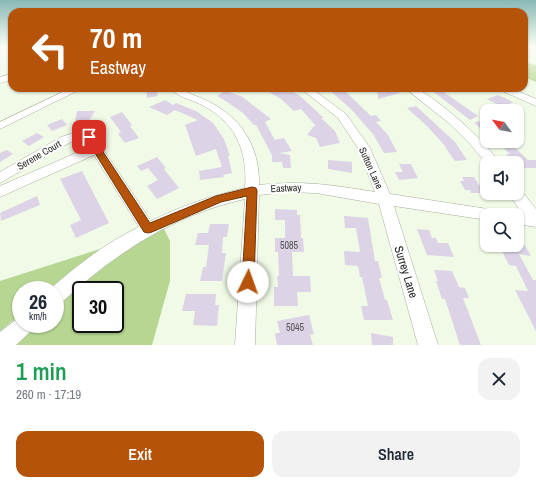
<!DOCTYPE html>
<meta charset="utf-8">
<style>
body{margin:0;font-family:"Archivo Narrow",sans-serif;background:#f2f2f3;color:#1f2937;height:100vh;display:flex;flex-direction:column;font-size:15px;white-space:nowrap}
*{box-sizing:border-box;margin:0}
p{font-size:13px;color:#747a83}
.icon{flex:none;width:22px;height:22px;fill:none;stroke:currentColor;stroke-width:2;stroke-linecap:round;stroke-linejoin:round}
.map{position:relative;height:345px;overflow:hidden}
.side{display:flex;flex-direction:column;background:#fff;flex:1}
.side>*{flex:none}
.top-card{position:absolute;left:8px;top:8px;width:520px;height:84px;border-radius:12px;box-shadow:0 1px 3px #0004;background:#b45309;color:#fff;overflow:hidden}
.needle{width:26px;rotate:302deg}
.tools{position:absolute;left:480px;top:104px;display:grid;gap:8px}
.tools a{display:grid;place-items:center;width:44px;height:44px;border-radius:8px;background:#fff;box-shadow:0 1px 3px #0004;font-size:20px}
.speed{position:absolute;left:12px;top:281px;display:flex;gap:8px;font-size:20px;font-weight:700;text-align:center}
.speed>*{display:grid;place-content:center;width:52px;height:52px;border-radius:50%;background:#fff;box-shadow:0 1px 3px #0004;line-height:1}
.speed small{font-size:10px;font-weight:400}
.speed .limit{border:2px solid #111;border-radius:6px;background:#fff;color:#111}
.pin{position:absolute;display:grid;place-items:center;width:34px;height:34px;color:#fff;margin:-17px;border-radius:8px;box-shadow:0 2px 6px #0006}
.me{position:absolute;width:44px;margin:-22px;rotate:3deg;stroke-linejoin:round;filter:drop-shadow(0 0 3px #0008)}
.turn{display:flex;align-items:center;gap:14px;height:84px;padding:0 16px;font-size:18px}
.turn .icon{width:52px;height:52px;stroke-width:2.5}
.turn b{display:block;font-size:28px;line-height:34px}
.round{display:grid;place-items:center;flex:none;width:42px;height:42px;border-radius:12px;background:#f2f2f3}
.head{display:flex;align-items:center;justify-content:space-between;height:68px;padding:0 16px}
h1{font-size:24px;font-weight:600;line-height:30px;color:#1e9e55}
.primary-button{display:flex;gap:8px;margin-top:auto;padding:8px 16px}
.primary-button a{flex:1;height:46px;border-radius:12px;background:#b45309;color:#fff;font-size:16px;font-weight:600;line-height:46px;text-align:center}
.primary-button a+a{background:#f2f2f3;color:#1f2937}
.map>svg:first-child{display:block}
.green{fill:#b6d691;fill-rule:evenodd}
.building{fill:#dcd4e6}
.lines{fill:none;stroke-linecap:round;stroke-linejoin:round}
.minor-casing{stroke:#a6ae9c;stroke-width:1}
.minor{fill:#fff;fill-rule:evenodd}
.route{fill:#b45309;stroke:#753606}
.labels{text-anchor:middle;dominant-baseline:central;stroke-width:4;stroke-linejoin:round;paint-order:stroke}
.street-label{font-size:10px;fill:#262922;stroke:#fff}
.near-number-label{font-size:10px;fill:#545453}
.near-street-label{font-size:12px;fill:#262922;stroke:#fff}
</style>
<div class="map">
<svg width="536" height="345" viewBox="0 0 536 345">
<rect width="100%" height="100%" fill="#f0fae7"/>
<path class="green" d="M 524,62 L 536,65 L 536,82 L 524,77 Z
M 162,225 L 170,241 L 170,281 L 152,345 L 8,345 L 31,324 L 55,324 L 55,302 L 80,280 ZM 81,290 L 115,290 L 115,324 L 81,324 Z
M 100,249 L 50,290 L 21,290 L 21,314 L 0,331 L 0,281 Z"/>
<path class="building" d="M 146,88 L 156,88 L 158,96 L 147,98 Z
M 262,88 L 284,88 L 299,95 L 324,118 L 321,118 L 335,131 L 340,143 L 320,147 L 316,138 L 307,135 L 314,126 L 316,126 L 301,109 L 294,111 L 281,99 Z
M 327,88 L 336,88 L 339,90 L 343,89 L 371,116 L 376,115 L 381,121 L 376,122 L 388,135 L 397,152 L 384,153 L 373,134 L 364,124 L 352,110 Z
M 377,88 L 393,88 L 400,93 L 378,99 Z
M 432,88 L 438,88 L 478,116 L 470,120 L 430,89 Z
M 225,91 L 241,96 L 271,119 L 265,122 L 275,140 L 284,138 L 292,151 L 279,153 L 290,155 L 291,168 L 283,168 L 282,162 L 277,162 L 277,164 L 276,162 L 272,162 L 272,155 L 256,125 L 254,125 L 243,113 L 224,100 L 217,96 Z
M 498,95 L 513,102 L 502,107 L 487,99 Z
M 165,100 L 173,105 L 176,103 L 196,111 L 213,123 L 224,139 L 230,156 L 228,156 L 232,173 L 223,175 L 224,177 L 200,180 L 199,171 L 222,167 L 216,149 L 196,156 L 185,125 L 198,120 L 175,110 L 167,115 L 149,107 Z
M 416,106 L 455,142 L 467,160 L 455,161 L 445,147 L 446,147 L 427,126 L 407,108 Z
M 77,111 L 95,111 L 88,122 L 75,122 Z
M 122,112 L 132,125 L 130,126 L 139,138 L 125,143 L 118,134 L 121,132 L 110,117 Z
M 62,119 L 67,125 L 52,131 L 47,125 Z
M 487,120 L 487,136 L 474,122 Z
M 37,133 L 44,137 L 29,146 L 22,141 Z
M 496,141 L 508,141 L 528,160 L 536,160 L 536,168 L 521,168 L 517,163 L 513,163 L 506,154 L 510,154 Z
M 7,150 L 13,154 L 0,162 L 0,153 Z
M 157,157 L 166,168 L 164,169 L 179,188 L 157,199 L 147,186 L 158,180 L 148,168 L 141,171 L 137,166 Z
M 328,160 L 352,162 L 352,173 L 328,169 Z
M 399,164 L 411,164 L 418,178 L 399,180 L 395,172 L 403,172 Z
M 82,171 L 109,223 L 76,238 L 70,225 L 81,220 L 60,179 Z
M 462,177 L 474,177 L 479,185 L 487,186 L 487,193 L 471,193 L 470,190 L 465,190 L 460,181 L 464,181 Z
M 37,196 L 40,205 L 1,221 L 0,213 Z
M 275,209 L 297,210 L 297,215 L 300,215 L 301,238 L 303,238 L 304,252 L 292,252 L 293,276 L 310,276 L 311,292 L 297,292 L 298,306 L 274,306 L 274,287 L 278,287 L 277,276 L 279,276 L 278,252 L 275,252 L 275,238 L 285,238 L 285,220 L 275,220 Z
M 344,216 L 368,218 L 375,261 L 378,261 L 382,278 L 379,278 L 385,300 L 387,300 L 393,320 L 364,320 L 361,306 L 368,306 L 362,277 L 360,277 L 358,266 L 345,265 L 344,251 L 360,252 L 356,228 L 345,228 Z
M 210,224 L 229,224 L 227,237 L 223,237 L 222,253 L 226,253 L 222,281 L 200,281 L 203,267 L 206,267 L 209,245 L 195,245 L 198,233 L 208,233 Z
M 417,229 L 429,230 L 432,238 L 436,238 L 438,243 L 448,243 L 454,257 L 427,255 Z
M 517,243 L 524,244 L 531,256 L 519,254 L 533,280 L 536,280 L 536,331 L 515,290 L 528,291 L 516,266 L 509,265 L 499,245 L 517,245 Z
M 434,270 L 452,271 L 459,287 L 465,288 L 469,298 L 463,298 L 481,345 L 460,345 L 445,299 L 442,299 L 436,281 L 438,281 Z
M 186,294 L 216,294 L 215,305 L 219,305 L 217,326 L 193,325 L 195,311 L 182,311 Z
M 309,315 L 314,334 L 310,335 L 313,345 L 277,345 L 275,333 L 280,333 L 277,321 Z
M 371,333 L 393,337 L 393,345 L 372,345 Z"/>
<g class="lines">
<g class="minor-casing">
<path id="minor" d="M 12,74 L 12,80 L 0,83 L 0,77 Z
M 71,88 L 83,88 L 0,129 L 0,122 Z
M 170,88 C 182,88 186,92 196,96 C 236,111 260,141 259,185 C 303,180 332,185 375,192 L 358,148 L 338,118 L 300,88 L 311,88 L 346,114 L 370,148 L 390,194 L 501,211 L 503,215 L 487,215 L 487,220 L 394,206 L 438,345 L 418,345 L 379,204 L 316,193 L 287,192 L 259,195 L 255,345 L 235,345 L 245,199 C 173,215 114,254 61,303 L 55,306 L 55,290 L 49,290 C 77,265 106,243 139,227 L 94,155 L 0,197 L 0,186 L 90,147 L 85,140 L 78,140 L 69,143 L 0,183 L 0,172 L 61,137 L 77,132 L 93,134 L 151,221 C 181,206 213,195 245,188 C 248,150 235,121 200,104 C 190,99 177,97 170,88 Z
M 405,88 C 409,88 414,87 417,89 C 438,99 488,143 499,163 L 487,164 L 470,144 L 450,124 Z
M 498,88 L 511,88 L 536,99 L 536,106 L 500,90 Z
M 517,188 L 520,189 L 536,209 L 536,227 L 517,224 L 517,215 L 511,215 L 517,212 L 522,213 L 508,193 L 517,193 Z
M 21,316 L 21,324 L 34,324 L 31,331 L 16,345 L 0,345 L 0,332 Z"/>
</g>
<use href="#minor" class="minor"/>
</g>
<linearGradient id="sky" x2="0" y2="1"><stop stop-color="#89b9b5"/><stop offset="0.49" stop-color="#f8fdf4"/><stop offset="1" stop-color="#f8fdf4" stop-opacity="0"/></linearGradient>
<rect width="536" height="94" fill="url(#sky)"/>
<path class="route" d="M 86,135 L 92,135 L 150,223 L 216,196 L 252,187 L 256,188 L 257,191 L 254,282 L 252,286 L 248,288 L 244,286 L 242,282 L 247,196 L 221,202 L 152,232 L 148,233 L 144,232 L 85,137 Z"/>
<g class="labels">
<g class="street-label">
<text transform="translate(39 155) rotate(-30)">Serene Court</text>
<text transform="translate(371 168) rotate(66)">Sutton Lane</text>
<text transform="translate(286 188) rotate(-3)">Eastway</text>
</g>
<g class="near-number-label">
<text x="289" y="245">5085</text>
<text x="295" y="327">5045</text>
</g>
<g class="near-street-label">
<text transform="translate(406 272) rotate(73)">Surrey Lane</text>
</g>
</g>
</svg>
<div class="tools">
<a><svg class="needle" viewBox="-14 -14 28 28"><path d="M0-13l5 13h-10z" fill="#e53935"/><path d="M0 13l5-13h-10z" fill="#747a83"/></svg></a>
<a><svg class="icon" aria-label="sound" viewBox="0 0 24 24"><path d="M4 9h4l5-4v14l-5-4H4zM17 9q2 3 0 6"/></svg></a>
<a><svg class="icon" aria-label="search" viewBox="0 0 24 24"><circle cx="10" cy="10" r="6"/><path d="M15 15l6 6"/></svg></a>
</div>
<div class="speed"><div>26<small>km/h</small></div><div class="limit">30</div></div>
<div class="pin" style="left:89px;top:137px;background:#d93025"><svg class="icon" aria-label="arrive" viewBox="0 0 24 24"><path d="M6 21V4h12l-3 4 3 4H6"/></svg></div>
<svg class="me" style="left:248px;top:282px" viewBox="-20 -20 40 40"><circle r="19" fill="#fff"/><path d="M0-13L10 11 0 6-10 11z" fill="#b45309"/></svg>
<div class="top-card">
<div class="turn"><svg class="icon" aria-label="left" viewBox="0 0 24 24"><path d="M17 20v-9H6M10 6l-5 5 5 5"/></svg><div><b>70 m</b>Eastway</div></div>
</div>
</div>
<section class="side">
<div class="head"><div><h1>1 min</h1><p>260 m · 17:19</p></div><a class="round"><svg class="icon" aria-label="close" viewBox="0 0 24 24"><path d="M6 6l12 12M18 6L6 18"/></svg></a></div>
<div class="primary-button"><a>Exit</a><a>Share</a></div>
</section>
